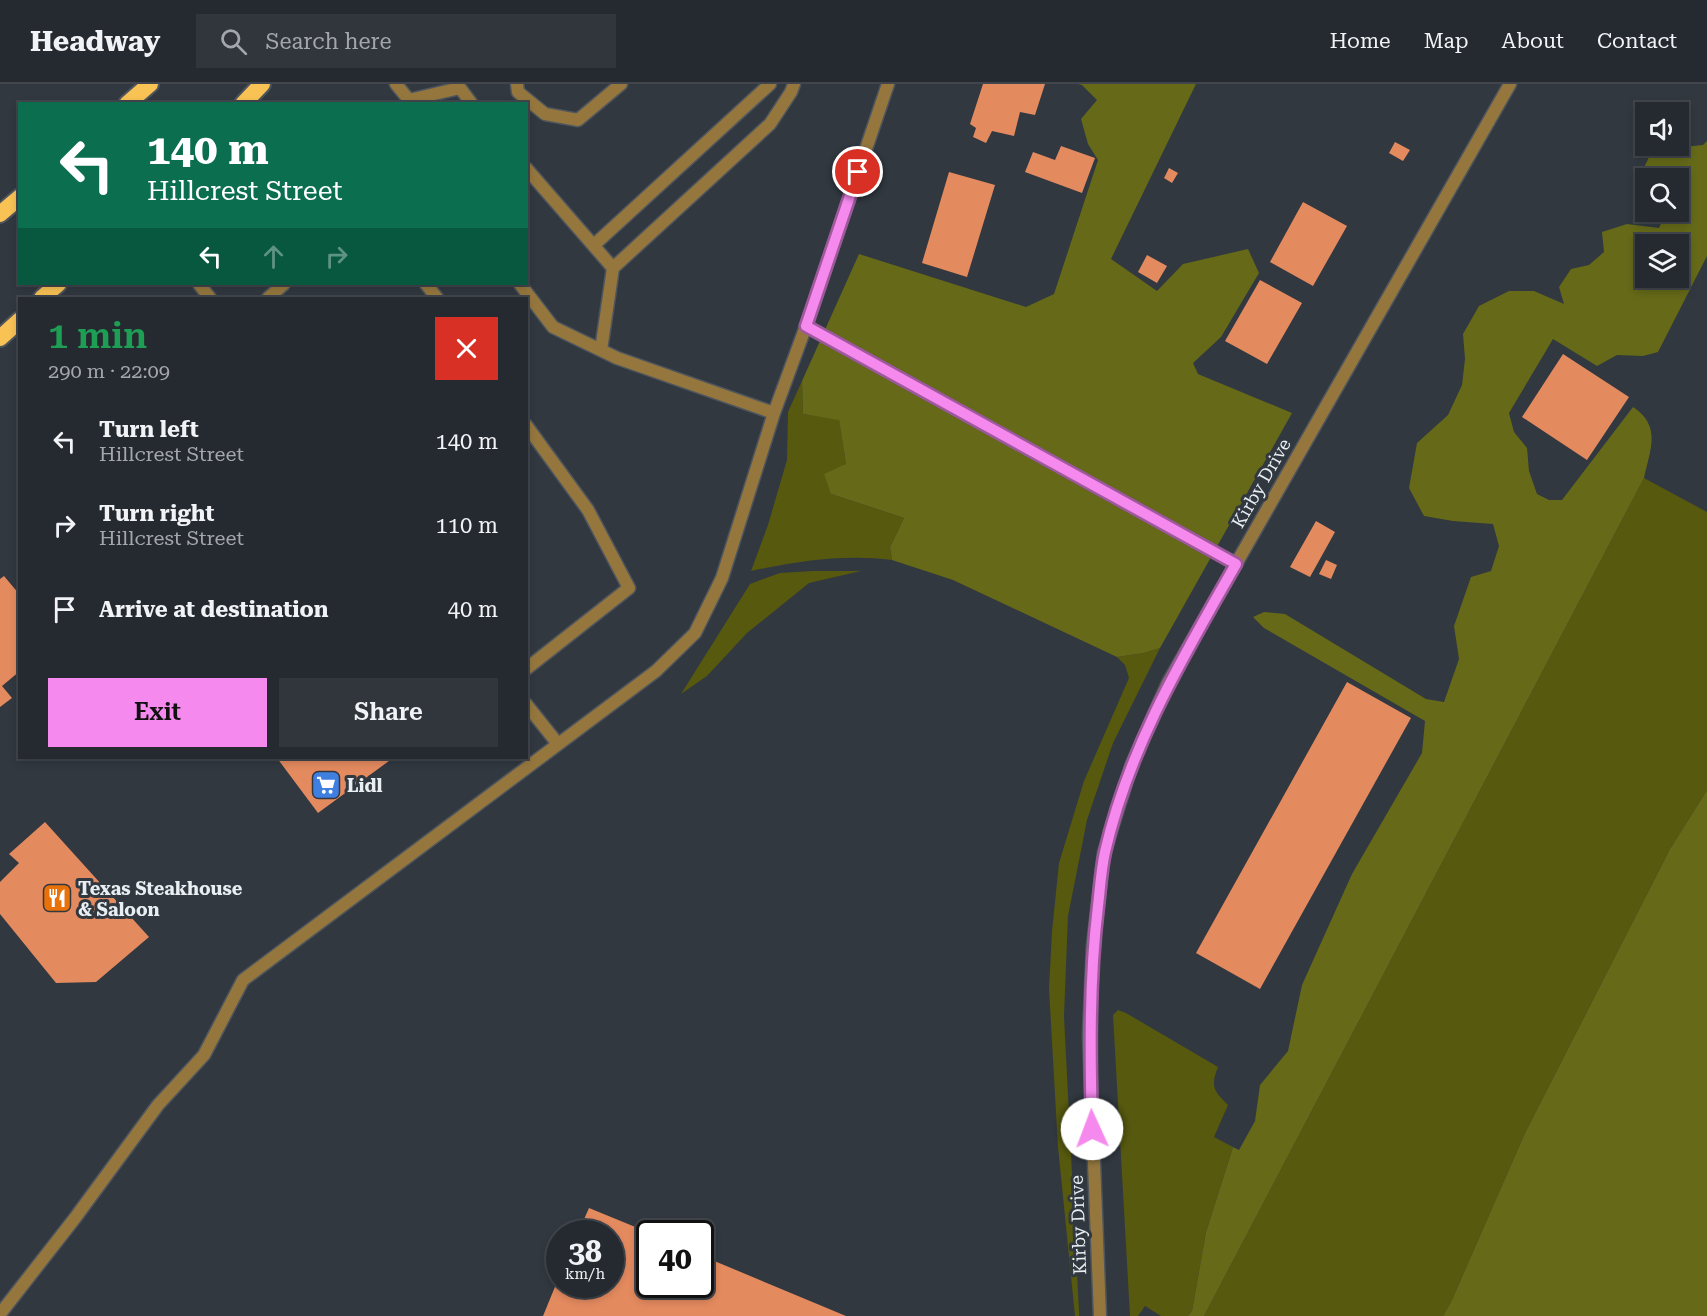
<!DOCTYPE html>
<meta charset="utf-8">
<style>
body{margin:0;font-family:"Roboto Serif",serif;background:#31363c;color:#f1f3f6;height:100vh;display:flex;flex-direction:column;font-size:22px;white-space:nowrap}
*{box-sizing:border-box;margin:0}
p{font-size:20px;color:#a3a7ab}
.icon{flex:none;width:33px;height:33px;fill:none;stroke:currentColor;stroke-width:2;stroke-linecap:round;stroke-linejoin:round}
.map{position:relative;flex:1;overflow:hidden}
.drawer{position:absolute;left:18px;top:213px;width:510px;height:462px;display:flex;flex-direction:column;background:#252a30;border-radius:0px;box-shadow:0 3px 9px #0003,0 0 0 2px #42464c}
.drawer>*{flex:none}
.top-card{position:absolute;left:18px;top:18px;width:510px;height:183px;border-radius:0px;box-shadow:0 3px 9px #0003,0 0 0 2px #42464c;background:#0b6e4f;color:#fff;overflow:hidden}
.buttons{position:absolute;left:1635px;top:18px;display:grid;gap:12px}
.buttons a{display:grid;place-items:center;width:54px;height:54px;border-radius:0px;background:#252a30;box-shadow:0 3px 9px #0003,0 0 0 2px #42464c;font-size:30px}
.speed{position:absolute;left:546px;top:1136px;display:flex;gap:12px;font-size:30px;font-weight:700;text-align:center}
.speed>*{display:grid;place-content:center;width:78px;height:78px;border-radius:50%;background:#252a30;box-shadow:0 3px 9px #0003,0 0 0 2px #42464c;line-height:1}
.speed small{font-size:15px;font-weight:400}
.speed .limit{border:3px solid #111;border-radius:9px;background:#fff;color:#111}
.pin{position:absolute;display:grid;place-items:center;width:51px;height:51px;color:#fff;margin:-26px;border:3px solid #fff;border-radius:50%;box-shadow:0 2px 6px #0007}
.me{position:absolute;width:66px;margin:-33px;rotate:358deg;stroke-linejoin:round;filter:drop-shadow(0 0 4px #0008)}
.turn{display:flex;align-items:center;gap:21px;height:126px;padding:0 30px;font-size:27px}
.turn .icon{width:78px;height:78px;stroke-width:2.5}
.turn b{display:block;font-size:42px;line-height:51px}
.lanes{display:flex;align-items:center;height:57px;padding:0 30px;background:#0003;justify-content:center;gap:30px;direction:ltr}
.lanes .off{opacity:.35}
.round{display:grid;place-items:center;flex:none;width:63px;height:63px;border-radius:0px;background:#31363c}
.headline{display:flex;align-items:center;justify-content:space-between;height:102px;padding:0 30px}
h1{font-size:36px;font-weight:600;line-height:45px;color:#1e9e55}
.cta{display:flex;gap:12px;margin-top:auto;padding:12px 30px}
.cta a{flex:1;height:69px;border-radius:0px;background:#f589ee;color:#111;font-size:24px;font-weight:600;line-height:69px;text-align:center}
.cta a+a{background:#31363c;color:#f1f3f6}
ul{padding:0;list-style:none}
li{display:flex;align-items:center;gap:18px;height:84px;padding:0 30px}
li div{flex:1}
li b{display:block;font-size:22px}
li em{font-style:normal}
header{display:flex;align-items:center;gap:36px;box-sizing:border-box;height:84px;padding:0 30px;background:#252a30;border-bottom:2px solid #42464c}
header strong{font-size:28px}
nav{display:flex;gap:33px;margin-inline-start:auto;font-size:21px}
.search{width:420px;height:54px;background:#31363c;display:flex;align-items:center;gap:15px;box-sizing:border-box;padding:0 21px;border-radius:0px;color:#a3a7ab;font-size:22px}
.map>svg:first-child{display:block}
.green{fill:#56590e}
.forest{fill:#656918;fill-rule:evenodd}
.building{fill:#e48a5f}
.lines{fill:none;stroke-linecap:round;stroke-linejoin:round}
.service-casing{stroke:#4e555d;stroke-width:15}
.minor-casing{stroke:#4e555d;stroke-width:15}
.tertiary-casing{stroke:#4e555d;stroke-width:15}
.trunk-casing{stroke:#4e555d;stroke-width:20}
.service{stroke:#95773e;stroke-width:12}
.minor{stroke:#95773e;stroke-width:12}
.tertiary{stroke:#95773e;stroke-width:12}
.trunk{stroke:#f8c254;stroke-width:16}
.route-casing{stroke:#9f599b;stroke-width:15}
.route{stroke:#f589ee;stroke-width:10}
.labels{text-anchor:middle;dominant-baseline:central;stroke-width:6;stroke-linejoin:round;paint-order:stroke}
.street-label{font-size:18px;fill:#e9eef3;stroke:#313840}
.poi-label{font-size:18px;font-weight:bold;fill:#e9eef3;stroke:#313840;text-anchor:start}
</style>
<header>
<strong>Headway</strong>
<div class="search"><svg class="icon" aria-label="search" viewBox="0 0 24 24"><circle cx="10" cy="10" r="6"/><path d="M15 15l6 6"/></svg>Search here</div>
<nav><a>Home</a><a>Map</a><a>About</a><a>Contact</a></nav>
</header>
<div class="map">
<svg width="1707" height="1232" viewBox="0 0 1707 1232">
<rect width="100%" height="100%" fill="#313840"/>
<path class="green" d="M 802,297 L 803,330 L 839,335 L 846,380 L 831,410 L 904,434 L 890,463 L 892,476 C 844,470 799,477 751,487 L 768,441 L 787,376 L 788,328 Z
M 1644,394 L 1707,428 L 1707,706 L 1670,765 L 1525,1049 L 1451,1218 L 1443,1232 L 1204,1232 Z
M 813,487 L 861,487 L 809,499 L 747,549 L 707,592 L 681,610 L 750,500 L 780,489 Z
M 1160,564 L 1113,659 L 1087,736 L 1068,832 L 1064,932 L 1079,1228 L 1079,1232 L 1075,1232 L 1058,1063 L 1049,905 L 1052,847 L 1059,779 L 1084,697 L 1129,594 L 1125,581 L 1117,573 L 1144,569 Z
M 1118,926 L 1126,929 L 1218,983 C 1210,1003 1214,1007 1228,1021 L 1214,1053 L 1233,1063 L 1206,1148 L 1192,1227 L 1188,1232 L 1161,1232 L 1145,1222 L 1138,1232 L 1130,1232 L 1113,931 Z"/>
<path class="forest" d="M 1078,0 L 1196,0 L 1111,175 L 1157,207 L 1183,180 L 1248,165 L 1259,189 L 1221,253 L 1193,279 L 1198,290 L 1292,329 L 1160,564 L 1144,569 L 1117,573 L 953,496 L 892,476 L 890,463 L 904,434 L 831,410 L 824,390 L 846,380 L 839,336 L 803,330 L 802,297 L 859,170 L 1026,223 L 1054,210 L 1098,76 L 1088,60 L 1081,35 L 1097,16 L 1082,1 Z
M 1707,57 L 1707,172 L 1658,268 L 1643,272 L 1617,271 L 1597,282 L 1553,255 L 1509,329 L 1514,348 L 1527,364 L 1529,387 L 1537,410 L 1549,416 L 1562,416 L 1633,323 C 1662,342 1650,366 1644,394 L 1204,1232 L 1188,1232 L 1192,1227 L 1206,1148 L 1233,1063 L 1239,1066 L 1255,1037 L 1260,1001 L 1288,967 L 1302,901 L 1352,790 L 1422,669 L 1425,637 L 1264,544 L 1253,533 L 1264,528 L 1285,530 L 1426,615 L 1444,618 L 1459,575 L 1454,542 L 1471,493 L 1491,487 L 1499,462 L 1493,440 L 1453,437 L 1424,432 L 1409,404 L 1417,359 L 1448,331 L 1462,301 L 1465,275 L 1463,250 L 1479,222 L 1509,207 L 1534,207 L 1564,220 L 1559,203 L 1571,185 L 1589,181 L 1604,168 L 1602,148 L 1627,140 L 1659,144 L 1666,128 L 1678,128 L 1678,94 L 1646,94 L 1641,90 L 1649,73 L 1682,63 L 1703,61 ZM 1646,160 L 1678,160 L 1678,194 L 1646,194 Z
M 1707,706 L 1707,1232 L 1443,1232 L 1451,1218 L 1525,1049 L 1670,765 Z"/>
<path class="building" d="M 983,0 L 1045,0 L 1035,31 L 1020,28 L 1014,52 L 992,47 L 986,59 L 973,53 L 976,44 L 970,40 Z
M 1395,58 L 1410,66 L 1403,77 L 1389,69 Z
M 1061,62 L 1095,74 L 1082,109 L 1025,88 L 1033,68 L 1055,76 Z
M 1169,84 L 1178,89 L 1172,99 L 1164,94 Z
M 949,88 L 995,101 L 967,193 L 922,179 Z
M 1303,118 L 1347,142 L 1313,202 L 1270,178 Z
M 1147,171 L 1167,182 L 1157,199 L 1138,188 Z
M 1260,196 L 1302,219 L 1267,280 L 1225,257 Z
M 1563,270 L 1629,313 L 1587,376 L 1522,333 Z
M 1316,437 L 1335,448 L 1310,493 L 1290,483 Z
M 1326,476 L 1337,481 L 1331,495 L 1319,490 Z
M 4,492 L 20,511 L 20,587 L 2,602 L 12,614 L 0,623 L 0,495 Z
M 1347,598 L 1411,634 L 1260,905 L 1196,869 Z
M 277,674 L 393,674 L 318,729 Z
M 45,738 L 149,853 L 96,898 L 56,899 L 0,830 L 0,798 L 19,779 L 9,770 Z
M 589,1124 L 650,1149 L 650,1200 L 700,1200 L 700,1171 L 846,1232 L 543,1232 L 559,1193 L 560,1200 L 610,1200 L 610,1149 L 578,1149 Z"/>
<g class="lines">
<g class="service-casing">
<path id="service" d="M 396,0 L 409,16 L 409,20
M 517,0 L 518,8 L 545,30 L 578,36 L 621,0
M 409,16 L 460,4 L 472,20
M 526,84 L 613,184 L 601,266
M 594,161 L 770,0
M 613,184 L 770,40 L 791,8 L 794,0
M 199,200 L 210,214
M 426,200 L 437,214
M 520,200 L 553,243 L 617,274 L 774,329
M 268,214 L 284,200
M 526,341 L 588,426 L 629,504 L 526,585
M 526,620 L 558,660
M 0,1230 L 75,1134 L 158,1021 L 204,971 L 243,896 L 656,587 L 695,549 L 722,494 L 774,329 L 806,242"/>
</g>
<g class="minor-casing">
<path id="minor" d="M 888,0 L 806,242 L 1236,480"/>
</g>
<g class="tertiary-casing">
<path id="tertiary" d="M 1100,1232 L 1089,951 L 1093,862 L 1104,769 L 1132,680 L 1168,599 L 1510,0"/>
</g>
<g class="trunk-casing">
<path id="trunk" d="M 127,20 L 150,0
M 243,20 L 262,0
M 0,130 L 20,113
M 42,214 L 58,200
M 0,254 L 20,236"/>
</g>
<use href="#service" class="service"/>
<use href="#minor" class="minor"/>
<use href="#tertiary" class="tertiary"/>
<use href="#trunk" class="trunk"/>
</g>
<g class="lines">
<g class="route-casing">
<path id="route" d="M 858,88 L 806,242 L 1236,480 C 1183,573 1129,663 1105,768 C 1101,786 1100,805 1098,822 C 1089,897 1090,970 1092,1045"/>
</g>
<use href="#route" class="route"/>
</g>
<defs>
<g id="supermarket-square" transform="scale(1.5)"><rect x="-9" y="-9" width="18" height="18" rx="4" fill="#3f7fe0" stroke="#313840"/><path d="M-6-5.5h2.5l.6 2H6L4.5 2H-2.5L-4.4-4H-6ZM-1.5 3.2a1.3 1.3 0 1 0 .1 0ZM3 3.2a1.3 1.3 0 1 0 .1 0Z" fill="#fff"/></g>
<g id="restaurant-square" transform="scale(1.5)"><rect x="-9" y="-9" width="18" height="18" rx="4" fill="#e8710a" stroke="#313840"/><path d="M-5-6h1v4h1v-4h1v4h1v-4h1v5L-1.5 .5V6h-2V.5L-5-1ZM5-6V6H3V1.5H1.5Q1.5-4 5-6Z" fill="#fff"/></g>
</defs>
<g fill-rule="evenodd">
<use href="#supermarket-square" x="326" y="701"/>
<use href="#restaurant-square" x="57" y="814"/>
</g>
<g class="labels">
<g class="street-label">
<text transform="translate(1261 399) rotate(-60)">Kirby Drive</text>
<text transform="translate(1078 1141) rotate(-92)">Kirby Drive</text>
</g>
<g class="poi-label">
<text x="347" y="701">Lidl</text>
<text x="78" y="804">Texas Steakhouse<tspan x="78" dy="21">&amp; Saloon</tspan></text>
</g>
</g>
</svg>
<div class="buttons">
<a><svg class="icon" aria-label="sound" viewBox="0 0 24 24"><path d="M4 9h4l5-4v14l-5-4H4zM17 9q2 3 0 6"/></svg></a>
<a><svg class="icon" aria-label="search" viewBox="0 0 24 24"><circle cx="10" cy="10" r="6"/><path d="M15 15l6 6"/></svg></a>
<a><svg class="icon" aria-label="layers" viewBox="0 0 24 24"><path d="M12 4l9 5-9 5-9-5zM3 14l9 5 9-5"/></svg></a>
</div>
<div class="speed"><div>38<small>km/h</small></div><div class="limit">40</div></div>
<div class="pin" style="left:858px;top:88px;background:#d93025"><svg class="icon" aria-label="arrive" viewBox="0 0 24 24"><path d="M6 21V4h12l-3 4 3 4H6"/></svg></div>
<svg class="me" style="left:1092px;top:1045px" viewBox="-20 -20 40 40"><circle r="19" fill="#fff"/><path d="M0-13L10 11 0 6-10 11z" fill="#f589ee"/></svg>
<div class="top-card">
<div class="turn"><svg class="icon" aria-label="left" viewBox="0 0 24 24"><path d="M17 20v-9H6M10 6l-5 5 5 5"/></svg><div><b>140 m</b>Hillcrest Street</div></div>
<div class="lanes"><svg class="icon" aria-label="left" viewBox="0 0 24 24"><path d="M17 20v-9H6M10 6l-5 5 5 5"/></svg><svg class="icon off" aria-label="ahead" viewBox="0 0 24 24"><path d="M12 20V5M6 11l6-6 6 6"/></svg><svg class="icon off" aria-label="right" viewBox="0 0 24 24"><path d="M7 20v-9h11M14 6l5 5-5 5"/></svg></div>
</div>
<section class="drawer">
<div class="headline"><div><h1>1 min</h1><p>290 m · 22:09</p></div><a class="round" style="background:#d93025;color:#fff"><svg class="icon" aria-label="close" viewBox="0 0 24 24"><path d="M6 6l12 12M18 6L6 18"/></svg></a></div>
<ul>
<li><svg class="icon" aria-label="left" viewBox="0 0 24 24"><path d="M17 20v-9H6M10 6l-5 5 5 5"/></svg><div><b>Turn left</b><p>Hillcrest Street</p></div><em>140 m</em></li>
<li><svg class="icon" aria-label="right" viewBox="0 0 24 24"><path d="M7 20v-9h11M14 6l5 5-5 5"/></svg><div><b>Turn right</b><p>Hillcrest Street</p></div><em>110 m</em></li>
<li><svg class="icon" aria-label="arrive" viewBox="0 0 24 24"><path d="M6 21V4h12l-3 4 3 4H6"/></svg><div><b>Arrive at destination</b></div><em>40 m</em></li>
</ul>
<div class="cta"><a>Exit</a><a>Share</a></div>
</section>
</div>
